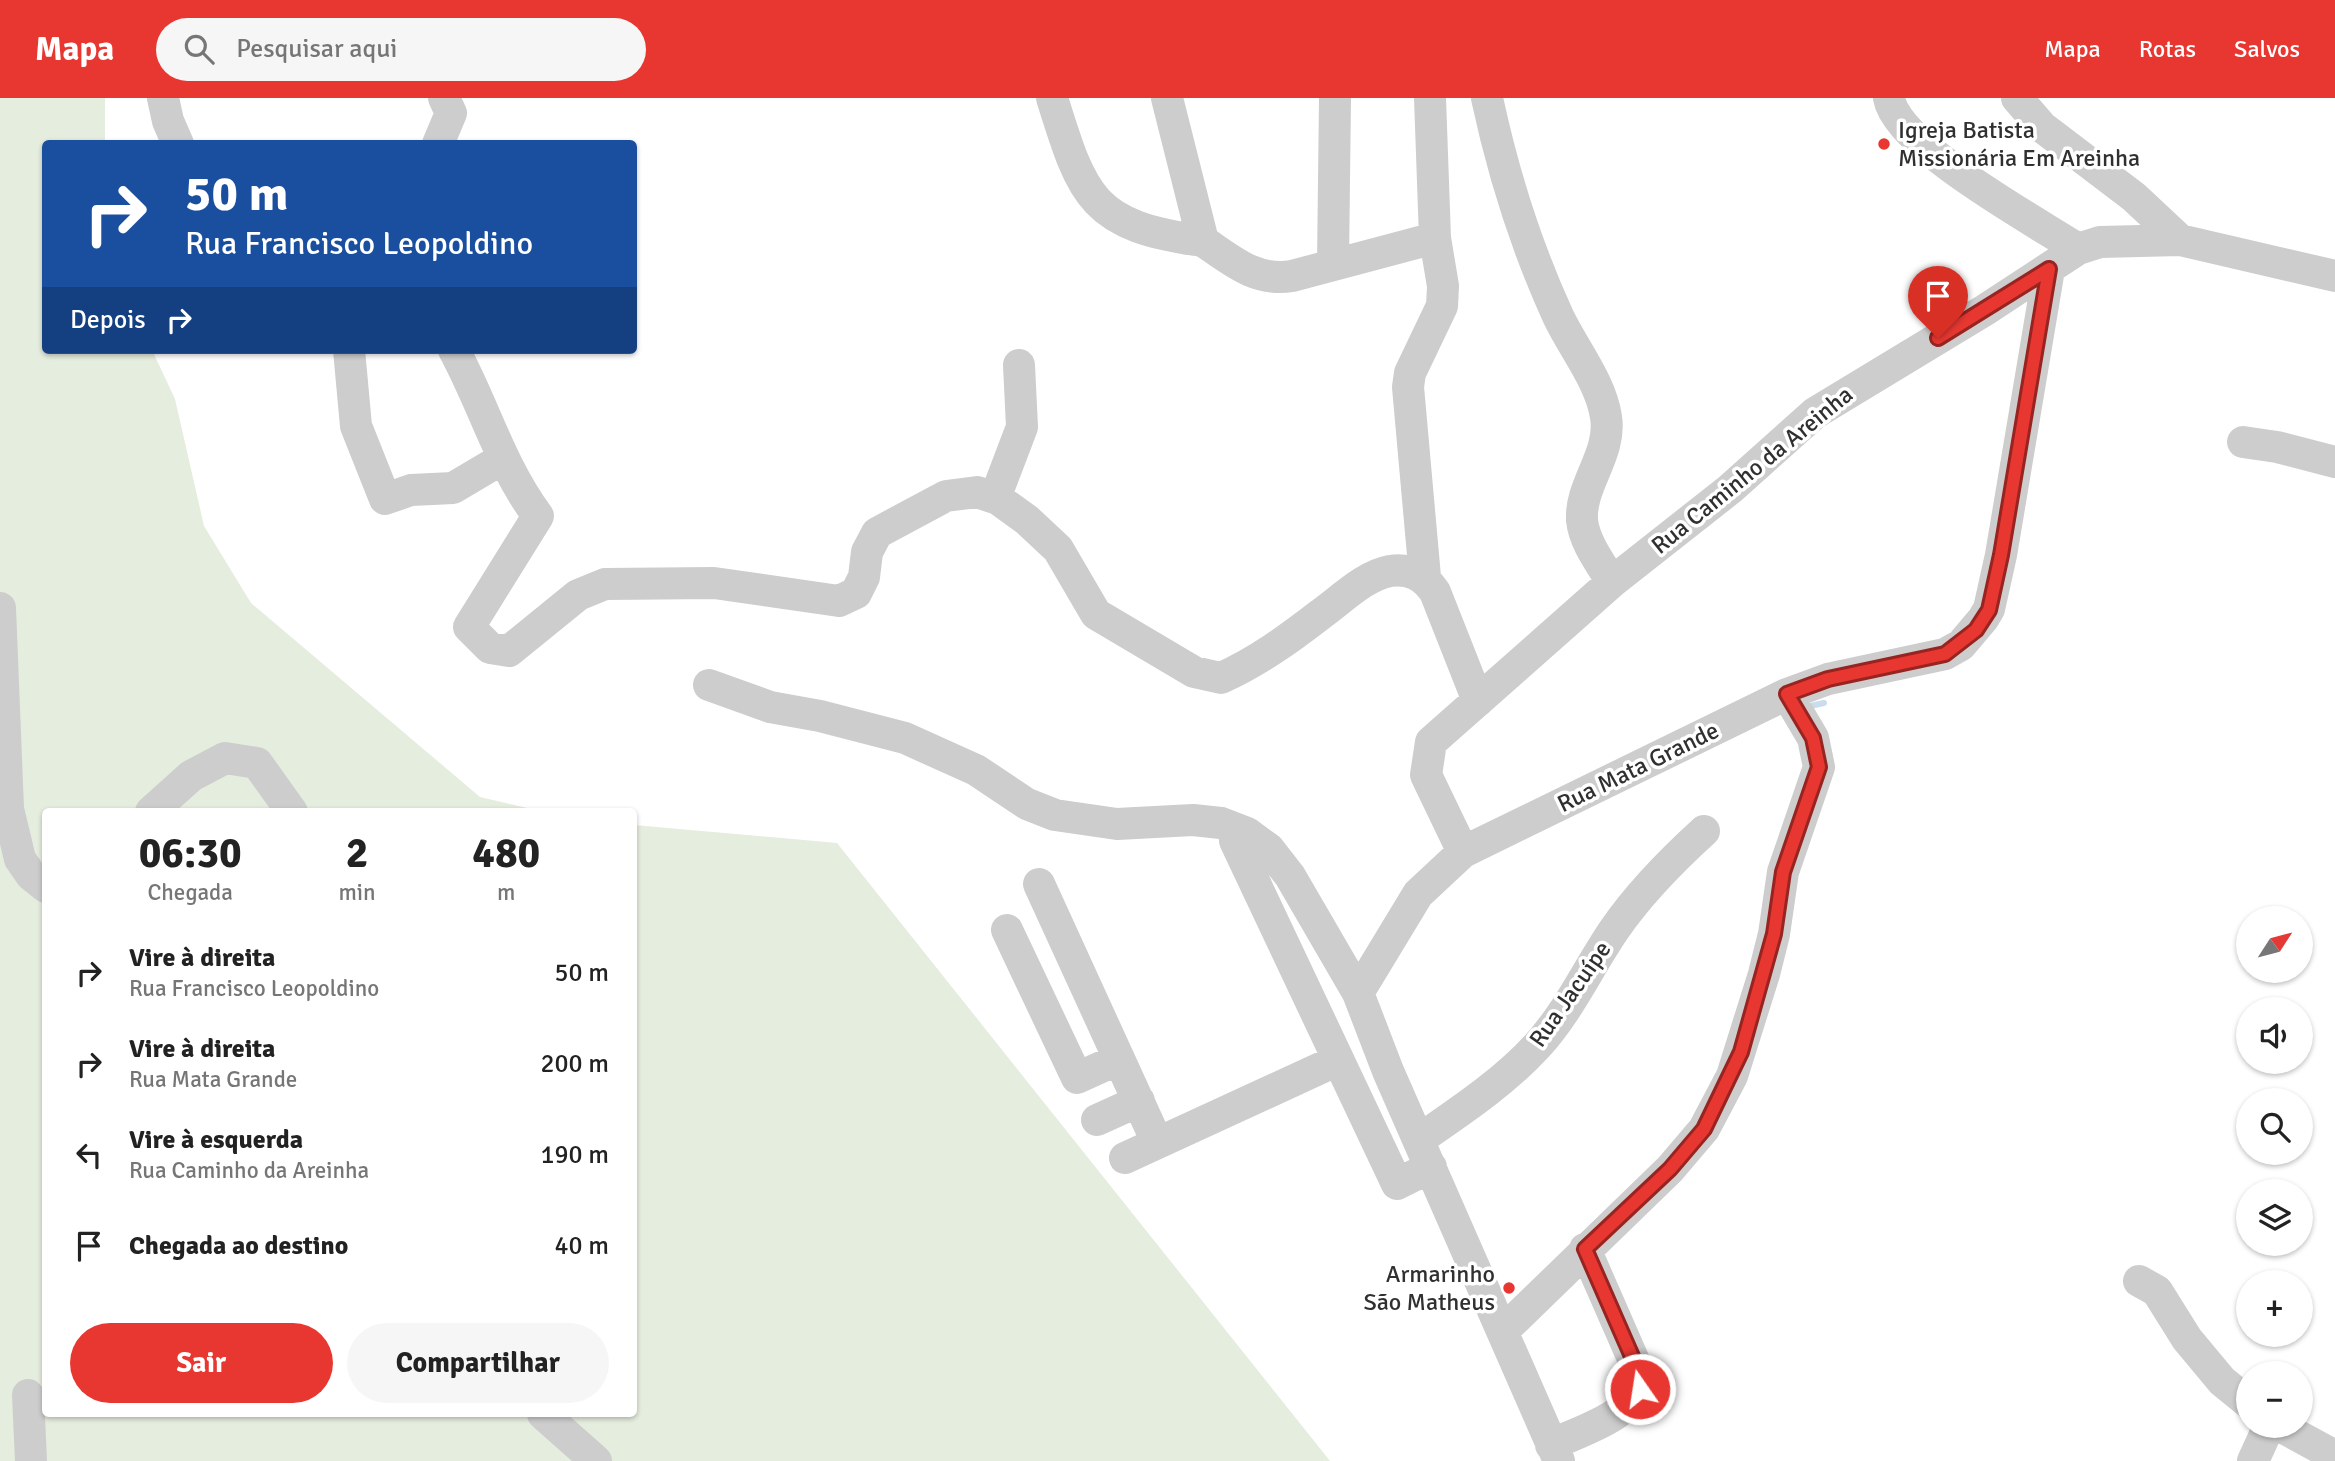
<!DOCTYPE html>
<html lang="pt">
<meta charset="utf-8">
<style>
body{margin:0;font-family:Signika,sans-serif;background:#f6f6f6;color:#222;height:100vh;display:flex;flex-direction:column;font-size:26px;white-space:nowrap}
*{box-sizing:border-box;margin:0}
p{font-size:23px;color:#767676}
.icon{flex:none;width:38px;height:38px;fill:none;stroke:currentColor;stroke-width:2;stroke-linecap:round;stroke-linejoin:round}
.map{position:relative;flex:1;overflow:hidden}
.panel{position:absolute;left:42px;top:710px;width:595px;height:609px;display:flex;flex-direction:column;background:#fff;border-radius:7px;box-shadow:0 2px 5px #0004}
.panel>*{flex:none}
.hud{position:absolute;left:42px;top:42px;width:595px;height:214px;border-radius:7px;box-shadow:0 2px 5px #0004;background:#1a4fa0;color:#fff;overflow:hidden}
.needle{width:46px;rotate:54deg}
.controls{position:absolute;left:2236px;top:808px;display:grid;gap:14px}
.controls a{display:grid;place-items:center;width:77px;height:77px;border-radius:50%;background:#fff;box-shadow:0 2px 5px #0004;font-size:35px}
.pin{position:absolute;display:grid;place-items:center;width:60px;height:60px;color:#fff;margin:-72px -30px;border-radius:50% 50% 50% 0;rotate:-45deg;box-shadow:0 0 7px #0007}
.pin .icon{rotate:45deg}
.me{position:absolute;width:77px;margin:-38px;rotate:347deg;stroke-linejoin:round;filter:drop-shadow(0 0 5px #0008)}
.turn{display:flex;align-items:center;gap:24px;height:147px;padding:0 28px;font-size:32px}
.turn .icon{width:91px;height:91px;stroke-width:2.5}
.turn b{display:block;font-size:49px;line-height:60px}
.then{display:flex;align-items:center;height:66px;padding:0 28px;background:#0003;gap:14px;font-size:26px}
.eta{display:flex;justify-content:space-evenly;align-items:center;height:119px;text-align:center}
.eta b{font-size:42px;font-weight:700;line-height:49px}
.action{display:flex;gap:14px;margin-top:auto;padding:14px 28px}
.action a{flex:1;height:80px;border-radius:42px;background:#e83731;color:#fff;font-size:28px;font-weight:700;line-height:80px;text-align:center}
.action a+a{background:#f6f6f6;color:#222}
ul{padding:0;list-style:none}
li{display:flex;align-items:center;gap:21px;height:91px;padding:0 28px}
li div{flex:1}
li b{display:block;font-size:26px}
li em{font-style:normal}
header{display:flex;align-items:center;gap:42px;box-sizing:border-box;height:98px;padding:0 35px;background:#e83731;color:#fff}
header strong{font-size:33px}
nav{display:flex;gap:38px;margin-inline-start:auto;font-size:24px}
.search{width:490px;height:63px;background:#f6f6f6;display:flex;align-items:center;gap:18px;box-sizing:border-box;padding:0 24px;border-radius:38px;color:#767676;font-size:26px}
.map>svg:first-child{display:block}
.green{fill:#e5edde}
.lines{fill:none;stroke-linecap:round;stroke-linejoin:round}
.stream{stroke:#cbdced;stroke-width:6}
.minor{stroke:#cdcdcd;stroke-width:32}
.route-casing{stroke:#972420;stroke-width:18}
.route{stroke:#e83731;stroke-width:12}
.poi-dot{fill:#e83731;stroke:#fff;stroke-width:2.5}
.labels{text-anchor:middle;dominant-baseline:central;stroke-width:7;stroke-linejoin:round;paint-order:stroke}
.poi-label{font-size:24px;fill:#303030;stroke:#fff;text-anchor:start}
.street-label{font-size:24px;fill:#303030;stroke:#fff}
</style>
<header>
<strong>Mapa</strong>
<div class="search"><svg class="icon" aria-label="search" viewBox="0 0 24 24"><circle cx="10" cy="10" r="6"/><path d="M15 15l6 6"/></svg>Pesquisar aqui</div>
<nav><a>Mapa</a><a>Rotas</a><a>Salvos</a></nav>
</header>
<div class="map">
<svg width="2335" height="1363" viewBox="0 0 2335 1363">
<rect width="100%" height="100%" fill="#fff"/>
<path class="green" d="M 0,0 L 105,0 L 105,45 L 46,46 L 46,252 L 152,252 L 175,301 L 204,428 L 251,505 L 480,699 L 544,714 L 46,714 L 46,1316 L 634,1316 L 634,727 L 837,745 L 1330,1363 L 0,1363 Z"/>
<g class="lines">
<path class="stream" d="M 1810,608 L 1824,605"/>
<path class="minor" d="M 163,0 L 168,23 L 178,46
M 1052,0 C 1083,100 1092,128 1203,143
M 1167,0 L 1203,143 C 1232,163 1256,184 1292,178 L 1435,140
M 1487,0 C 1503,75 1526,148 1558,218 C 1573,250 1601,284 1606,319 C 1612,356 1580,386 1582,422 C 1584,444 1601,466 1612,484
M 1889,0 C 1897,48 2035,123 2078,151
M 2017,0 L 2042,29 L 2134,99 L 2180,142
M 438,46 L 451,15 L 444,0
M 1333,166 L 1335,0
M 349,252 L 356,328 L 385,401 L 411,392 L 453,390 L 502,361
M 454,252 C 484,307 500,367 538,418 L 469,529 L 490,550 L 509,553 L 578,497 L 605,486 L 714,485 L 839,503 L 856,495 L 864,479 L 867,454 L 877,435 L 946,398 L 977,394 L 998,401 L 1027,422 L 1058,451 L 1096,516 L 1194,574 L 1221,580 C 1257,564 1290,540 1321,516 C 1342,501 1364,478 1390,473 C 1410,470 1424,478 1435,494 L 1478,603
M 2243,344 L 2277,349 L 2335,364
M 995,400 L 1022,329 L 1019,267
M 1425,479 L 1408,289 L 1410,275 L 1442,208 L 1443,188 L 1435,140 L 1430,0
M 0,510 L 8,711 L 20,761 L 31,777 L 46,789
M 709,587 L 770,609 L 820,618 L 905,640 L 976,672 L 1027,706 L 1055,717 L 1117,726 L 1193,722 L 1221,725 L 1247,735 L 1269,751 L 1290,778 L 1358,895
M 151,714 L 191,678 L 225,660 L 257,665 L 292,714
M 1235,743 L 1397,1086 L 1431,1069
M 1463,754 L 1426,677 L 1431,644 L 1612,484 L 1730,391 L 1815,315 L 1985,212 L 2078,151 L 2100,144 L 2180,142 L 2335,178
M 1039,786 L 1157,1044
M 1007,832 L 1077,980 L 1119,961
M 1097,1022 L 1139,1003
M 1420,1041 C 1460,1013 1503,985 1537,948 C 1569,913 1588,870 1614,832 C 1640,794 1671,763 1704,733
M 1125,1060 L 1338,962
M 2139,1183 L 2157,1193 L 2187,1241 L 2222,1283 L 2249,1305
M 1504,1232 L 1670,1071 L 1704,1031 L 1732,978 L 1764,876 L 1774,836 L 1783,774 L 1819,669 L 1813,640 L 1787,596
M 28,1297 L 31,1363
M 543,1316 L 596,1363
M 2280,1328 L 2335,1358
M 1551,1347 C 1583,1331 1637,1318 1641,1279 L 1585,1151
M 1559,1363 L 1388,973 L 1358,895 L 1418,796 L 1463,754 L 1787,596 L 1828,581 L 1945,556 L 1961,547 L 1983,521 L 1989,511 L 2001,457 L 2049,171
M 2253,1363 L 2269,1328"/>
</g>
<g class="lines">
<g class="route-casing">
<path id="route" d="M 1640,1291 L 1641,1279 L 1585,1151 L 1670,1071 L 1704,1031 L 1741,954 L 1774,836 L 1783,774 L 1819,669 L 1813,640 L 1787,596 L 1828,581 L 1945,556 L 1976,532 L 1989,512 L 2001,457 L 2049,171 L 1938,240"/>
</g>
<use href="#route" class="route"/>
</g>
<g class="poi-dot">
<circle cx="1884" cy="46" r="7"/>
<circle cx="1509" cy="1190" r="7"/>
</g>
<g class="labels">
<g class="poi-label">
<text x="1898" y="32">Igreja Batista<tspan x="1898" dy="28">Missionária Em Areinha</tspan></text>
<text x="1495" y="1176" text-anchor="end">Armarinho<tspan x="1495" dy="28">São Matheus</tspan></text>
</g>
<g class="street-label">
<text transform="translate(1752 372) rotate(-39)">Rua Caminho da Areinha</text>
<text transform="translate(1638 669) rotate(-26)">Rua Mata Grande</text>
<text transform="translate(1570 896) rotate(-55)">Rua Jacuípe</text>
</g>
</g>
</svg>
<div class="controls">
<a><svg class="needle" viewBox="-14 -14 28 28"><path d="M0-13l5 13h-10z" fill="#e53935"/><path d="M0 13l5-13h-10z" fill="#767676"/></svg></a>
<a><svg class="icon" aria-label="sound" viewBox="0 0 24 24"><path d="M4 9h4l5-4v14l-5-4H4zM17 9q2 3 0 6"/></svg></a>
<a><svg class="icon" aria-label="search" viewBox="0 0 24 24"><circle cx="10" cy="10" r="6"/><path d="M15 15l6 6"/></svg></a>
<a><svg class="icon" aria-label="layers" viewBox="0 0 24 24"><path d="M12 4l9 5-9 5-9-5zM3 14l9 5 9-5"/></svg></a>
<a>+</a>
<a>−</a>
</div>
<div class="pin" style="left:1938px;top:240px;background:#d93025"><svg class="icon" aria-label="arrive" viewBox="0 0 24 24"><path d="M6 21V4h12l-3 4 3 4H6"/></svg></div>
<svg class="me" style="left:1640px;top:1291px" viewBox="-20 -20 40 40"><circle r="17" fill="#e83731" stroke="#fff" stroke-width="3"/><path d="M0-11L8 9 0 5-8 9z" fill="#fff"/></svg>
<div class="hud">
<div class="turn"><svg class="icon" aria-label="right" viewBox="0 0 24 24"><path d="M7 20v-9h11M14 6l5 5-5 5"/></svg><div><b>50 m</b>Rua Francisco Leopoldino</div></div>
<div class="then">Depois<svg class="icon" aria-label="right" viewBox="0 0 24 24"><path d="M7 20v-9h11M14 6l5 5-5 5"/></svg></div>
</div>
<section class="panel">
<div class="eta">
<div><b>06:30</b><p>Chegada</p></div>
<div><b>2</b><p>min</p></div>
<div><b>480</b><p>m</p></div>
</div>
<ul>
<li><svg class="icon" aria-label="right" viewBox="0 0 24 24"><path d="M7 20v-9h11M14 6l5 5-5 5"/></svg><div><b>Vire à direita</b><p>Rua Francisco Leopoldino</p></div><em>50 m</em></li>
<li><svg class="icon" aria-label="right" viewBox="0 0 24 24"><path d="M7 20v-9h11M14 6l5 5-5 5"/></svg><div><b>Vire à direita</b><p>Rua Mata Grande</p></div><em>200 m</em></li>
<li><svg class="icon" aria-label="left" viewBox="0 0 24 24"><path d="M17 20v-9H6M10 6l-5 5 5 5"/></svg><div><b>Vire à esquerda</b><p>Rua Caminho da Areinha</p></div><em>190 m</em></li>
<li><svg class="icon" aria-label="arrive" viewBox="0 0 24 24"><path d="M6 21V4h12l-3 4 3 4H6"/></svg><div><b>Chegada ao destino</b></div><em>40 m</em></li>
</ul>
<div class="action"><a>Sair</a><a>Compartilhar</a></div>
</section>
</div>
